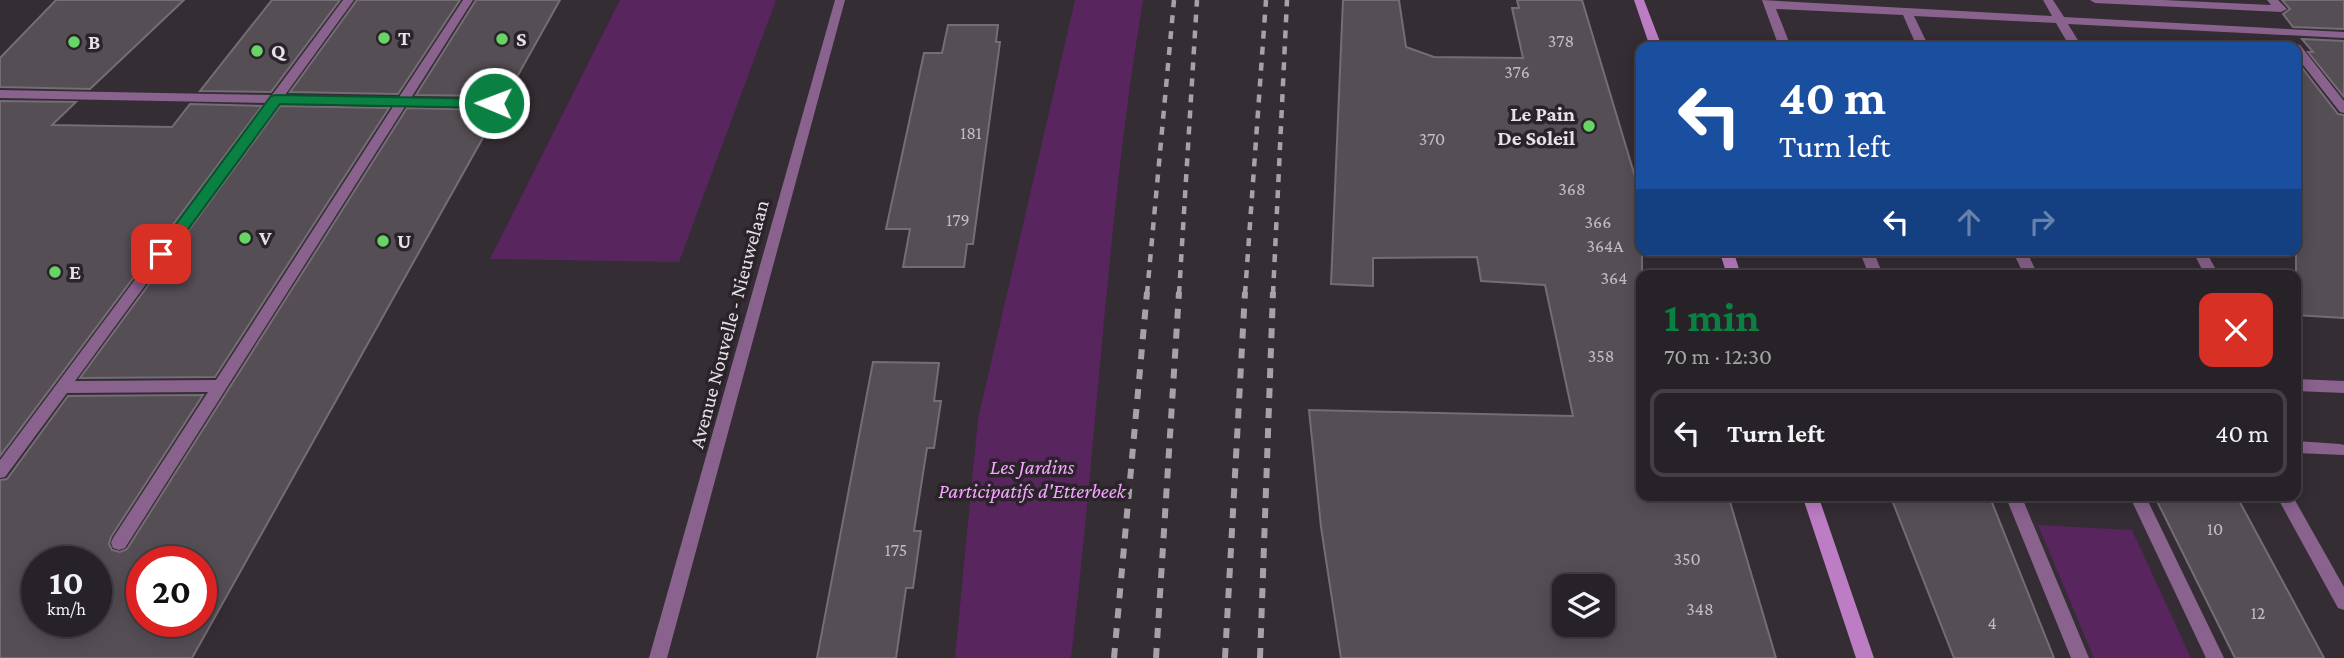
<!DOCTYPE html>
<meta charset="utf-8">
<style>
body{margin:0;font-family:"Crimson Pro",serif;background:#2f2a2f;color:#f1f3f6;height:100vh;display:flex;flex-direction:column;font-size:26px;white-space:nowrap}
*{box-sizing:border-box;margin:0}
p{font-size:23px;color:#a4a4a7}
.icon{flex:none;width:38px;height:38px;fill:none;stroke:currentColor;stroke-width:2;stroke-linecap:round;stroke-linejoin:round}
.map{position:relative;flex:1;overflow:hidden}
.side{position:absolute;left:1636px;top:270px;width:665px;height:231px;display:flex;flex-direction:column;background:#272227;border-radius:14px;box-shadow:0 4px 18px #0003,0 0 0 2px #433f44}
.side>*{flex:none}
.top-card{position:absolute;left:1636px;top:42px;width:665px;height:214px;border-radius:14px;box-shadow:0 4px 18px #0003,0 0 0 2px #433f44;background:#1a4fa0;color:#fff;overflow:hidden}
.tools{position:absolute;left:1552px;top:574px;display:grid;gap:14px}
.tools a{display:grid;place-items:center;width:63px;height:63px;border-radius:14px;background:#272227;box-shadow:0 4px 18px #0003,0 0 0 2px #433f44;font-size:35px}
.speed{position:absolute;left:21px;top:546px;display:flex;gap:14px;font-size:35px;font-weight:700;text-align:center}
.speed>*{display:grid;place-content:center;width:91px;height:91px;border-radius:50%;background:#272227;box-shadow:0 4px 18px #0003,0 0 0 2px #433f44;line-height:1}
.speed small{font-size:18px;font-weight:400}
.speed .limit{border:10px solid #d22;background:#fff;color:#111}
.pin{position:absolute;display:grid;place-items:center;width:60px;height:60px;color:#fff;margin:-30px;border-radius:14px;box-shadow:0 4px 10px #0006}
.me{position:absolute;width:77px;margin:-38px;rotate:271deg;stroke-linejoin:round;filter:drop-shadow(0 0 5px #0008)}
.turn{display:flex;align-items:center;gap:24px;height:147px;padding:0 28px;font-size:32px}
.turn .icon{width:91px;height:91px;stroke-width:2.5}
.turn b{display:block;font-size:49px;line-height:60px}
.lanes{display:flex;align-items:center;height:66px;padding:0 28px;background:#0003;justify-content:center;gap:35px;direction:ltr}
.lanes .off{opacity:.35}
.round{display:grid;place-items:center;flex:none;width:74px;height:74px;border-radius:14px;background:#2f2a2f}
.summary{display:flex;align-items:center;justify-content:space-between;height:119px;padding:0 28px}
h1{font-size:42px;font-weight:700;line-height:52px;color:#0b8043}
ul{padding:0;list-style:none}
li{display:flex;align-items:center;gap:21px;height:88px;margin:0 14px 10px;padding:0 14px;border:4px solid #433f44;border-radius:14px}
li div{flex:1}
li b{display:block;font-size:26px}
li em{font-style:normal}
.map>svg:first-child{display:block}
.green{fill:#58255f}
.building{fill:#554e55;stroke:#756d75;stroke-width:2;fill-rule:evenodd}
.lines{fill:none;stroke-linecap:round;stroke-linejoin:round}
.lane{fill:#8a628e;fill-rule:evenodd}
.street{fill:#8a628e;fill-rule:evenodd}
.secondary{fill:#bd7dc4;fill-rule:evenodd}
.rail-far1{stroke:#a7a2a7;stroke-width:4.5;stroke-dasharray:8 8;stroke-linecap:butt}
.rail{stroke:#a7a2a7;stroke-width:6;stroke-dasharray:10 10;stroke-linecap:butt}
.route{fill:#0b8043;stroke:#07532c;stroke-width:2}
.poi-dot{fill:#68d465;stroke:#2a242a;stroke-width:2.5}
.labels{text-anchor:middle;dominant-baseline:central;stroke-width:7;stroke-linejoin:round;paint-order:stroke}
.number-label{font-size:18px;fill:#c2bdc2}
.poi-label{font-size:21px;font-weight:bold;fill:#e7e2e7;stroke:#2a242a;text-anchor:start}
.street-label{font-size:21px;fill:#e7e2e7;stroke:#2a242a}
.park-label{font-size:21px;font-style:italic;fill:#f5a4ff;stroke:#2a242a}
</style>
<div class="map">
<svg width="2344" height="658" viewBox="0 0 2344 658">
<rect width="100%" height="100%" fill="#342d34"/>
<path class="green" d="M 620,0 L 776,0 L 679,262 L 490,259 Z
M 1075,0 L 1143,0 C 1107,218 1097,439 1071,658 L 955,658 L 978,419 Z
M 2038,525 L 2132,530 L 2191,658 L 2094,658 Z"/>
<path class="building" d="M 56,0 L 184,0 L 90,89 L 0,87 L 0,58 Z
M 272,0 L 340,0 L 271,92 L 200,91 Z
M 357,0 L 460,0 L 398,94 L 290,92 Z
M 476,0 L 560,0 L 192,658 L 0,658 L 0,480 L 7,479 L 68,396 L 203,395 L 111,537 L 109,544 L 112,550 L 120,552 L 127,549 L 407,108 L 493,110 L 501,104 L 493,96 L 416,95 ZM 37,562 L 96,562 L 96,621 L 37,621 ZM 142,562 L 201,562 L 201,621 L 142,621 Z
M 1343,0 L 1399,0 L 1406,47 L 1434,57 L 1523,58 L 1512,8 L 1519,8 L 1517,0 L 1582,0 L 1642,200 L 1642,495 L 1728,495 L 1776,658 L 1341,658 L 1321,527 L 1309,410 L 1573,416 L 1545,285 L 1481,281 L 1477,257 L 1373,258 L 1373,286 L 1331,284 ZM 1564,586 L 1603,586 L 1603,625 L 1564,625 Z
M 2282,0 L 2344,0 L 2344,29 L 2293,27 L 2283,14 L 2290,9 Z
M 948,25 L 998,25 L 996,42 L 1000,42 L 973,244 L 967,244 L 964,267 L 903,267 L 910,229 L 886,229 L 924,53 L 942,53 Z
M 2302,39 L 2344,41 L 2344,97 L 2308,52 L 2313,52 Z
M 2296,60 L 2338,114 L 2344,115 L 2344,318 L 2296,315 Z
M 0,101 L 76,102 L 52,125 L 172,127 L 190,104 L 262,106 L 0,456 Z
M 280,106 L 389,108 L 215,377 L 80,378 Z
M 873,362 L 939,363 L 934,401 L 941,401 L 934,448 L 927,448 L 914,531 L 921,531 L 913,588 L 906,588 L 896,658 L 817,658 Z
M 1890,495 L 1989,495 L 2054,658 L 1954,658 Z
M 2154,495 L 2236,495 L 2324,658 L 2235,658 Z"/>
<g class="lines">
<path class="lane" d="M 343,0 L 354,0 L 285,95 L 399,97 L 463,0 L 473,0 L 411,98 L 493,99 L 499,103 L 493,107 L 406,105 L 125,548 L 119,550 L 113,548 L 111,543 L 113,538 L 208,392 L 67,393 L 5,477 L 0,478 L 0,460 L 267,103 L 0,98 L 0,90 L 272,95 ZM 279,103 L 394,105 L 216,380 L 75,381 Z
M 2296,441 L 2340,444 L 2344,445 L 2344,455 L 2296,453 Z
M 2005,495 L 2021,495 L 2089,658 L 2071,658 Z
M 2129,495 L 2145,495 L 2224,658 L 2206,658 Z
M 2276,495 L 2292,495 L 2344,587 L 2344,610 L 2338,608 Z"/>
<path class="street" d="M 835,0 L 845,0 L 667,658 L 649,658 Z
M 1762,0 L 2052,16 L 2043,0 L 2053,0 L 2064,17 L 2344,32 L 2344,38 L 2068,24 L 2082,47 L 2070,47 L 2056,23 L 1914,16 L 1929,47 L 1917,47 L 1903,15 L 1776,9 L 1791,47 L 1779,47 Z
M 2090,0 L 2163,0 L 2271,5 L 2267,0 L 2278,0 L 2287,9 L 2281,12 L 2095,3 Z
M 2296,44 L 2300,45 L 2344,101 L 2344,113 L 2340,112 L 2296,56 L 2296,47 L 2291,47 Z
M 1859,250 L 1873,250 L 1883,275 L 1869,275 Z
M 2012,250 L 2026,250 L 2038,275 L 2024,275 Z
M 2192,250 L 2205,250 L 2219,275 L 2205,275 Z
M 2296,379 L 2344,381 L 2344,393 L 2296,391 Z"/>
<path class="secondary" d="M 1634,0 L 1644,0 L 1662,47 L 1650,47 Z
M 1719,250 L 1733,250 L 1741,275 L 1727,275 Z
M 1802,495 L 1818,495 L 1874,658 L 1856,658 Z"/>
<path class="rail-far1" d="M 1147,294 L 1174,0
M 1179,294 L 1197,0
M 1245,294 L 1266,0
M 1273,294 L 1287,0"/>
<path class="rail" d="M 1114,658 L 1147,292
M 1156,658 L 1179,292
M 1225,658 L 1245,292
M 1260,658 L 1273,292"/>
</g>
<path class="route" d="M 276,95 L 494,99 L 500,103 L 494,108 L 280,104 L 167,258 L 156,258 L 156,251 L 271,96 Z"/>
<g class="poi-dot">
<circle cx="384" cy="38" r="7"/>
<circle cx="502" cy="39" r="7"/>
<circle cx="74" cy="42" r="7"/>
<circle cx="257" cy="51" r="7"/>
<circle cx="1589" cy="126" r="7"/>
<circle cx="245" cy="238" r="7"/>
<circle cx="383" cy="241" r="7"/>
<circle cx="55" cy="272" r="7"/>
</g>
<g class="labels">
<g class="number-label">
<text x="1561" y="41">378</text>
<text x="1517" y="72">376</text>
<text x="971" y="133">181</text>
<text x="1432" y="139">370</text>
<text x="1572" y="189">368</text>
<text x="958" y="220">179</text>
<text x="1598" y="222">366</text>
<text x="1605" y="246">364A</text>
<text x="1614" y="278">364</text>
<text x="1601" y="356">358</text>
<text x="2215" y="529">10</text>
<text x="896" y="550">175</text>
<text x="1687" y="559">350</text>
<text x="1700" y="609">348</text>
<text x="2258" y="613">12</text>
<text x="1992" y="623">4</text>
</g>
<g class="poi-label">
<text x="398" y="38">T</text>
<text x="516" y="39">S</text>
<text x="88" y="42">B</text>
<text x="271" y="51">Q</text>
<text x="1575" y="114" text-anchor="end">Le Pain<tspan x="1575" dy="24">De Soleil</tspan></text>
<text x="259" y="238">V</text>
<text x="397" y="241">U</text>
<text x="69" y="272">E</text>
</g>
<g class="street-label">
<text transform="translate(729 324) rotate(-75)">Avenue Nouvelle - Nieuwelaan</text>
</g>
<g class="park-label">
<text x="1032" y="467">Les Jardins<tspan x="1032" dy="24">Participatifs d'Etterbeek</tspan></text>
</g>
</g>
</svg>
<div class="tools">
<a><svg class="icon" aria-label="layers" viewBox="0 0 24 24"><path d="M12 4l9 5-9 5-9-5zM3 14l9 5 9-5"/></svg></a>
</div>
<div class="speed"><div>10<small>km/h</small></div><div class="limit">20</div></div>
<div class="pin" style="left:161px;top:254px;background:#d93025"><svg class="icon" aria-label="arrive" viewBox="0 0 24 24"><path d="M6 21V4h12l-3 4 3 4H6"/></svg></div>
<svg class="me" style="left:494px;top:103px" viewBox="-20 -20 40 40"><circle r="17" fill="#0b8043" stroke="#fff" stroke-width="3"/><path d="M0-11L8 9 0 5-8 9z" fill="#fff"/></svg>
<div class="top-card">
<div class="turn"><svg class="icon" aria-label="left" viewBox="0 0 24 24"><path d="M17 20v-9H6M10 6l-5 5 5 5"/></svg><div><b>40 m</b>Turn left</div></div>
<div class="lanes"><svg class="icon" aria-label="left" viewBox="0 0 24 24"><path d="M17 20v-9H6M10 6l-5 5 5 5"/></svg><svg class="icon off" aria-label="ahead" viewBox="0 0 24 24"><path d="M12 20V5M6 11l6-6 6 6"/></svg><svg class="icon off" aria-label="right" viewBox="0 0 24 24"><path d="M7 20v-9h11M14 6l5 5-5 5"/></svg></div>
</div>
<section class="side">
<div class="summary"><div><h1>1 min</h1><p>70 m · 12:30</p></div><a class="round" style="background:#d93025;color:#fff"><svg class="icon" aria-label="close" viewBox="0 0 24 24"><path d="M6 6l12 12M18 6L6 18"/></svg></a></div>
<ul>
<li><svg class="icon" aria-label="left" viewBox="0 0 24 24"><path d="M17 20v-9H6M10 6l-5 5 5 5"/></svg><div><b>Turn left</b></div><em>40 m</em></li>
</ul>
</section>
</div>
